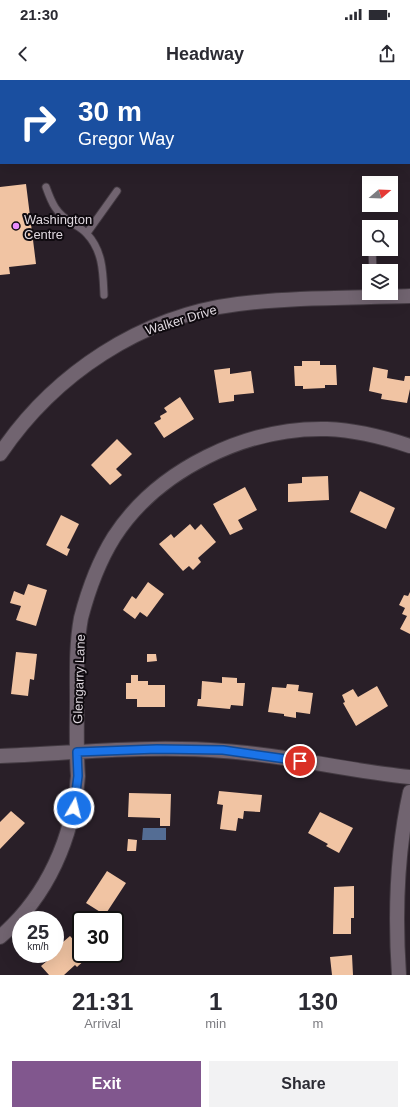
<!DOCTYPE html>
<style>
body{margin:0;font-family:Arial,sans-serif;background:#f2f2f3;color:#2b2b33;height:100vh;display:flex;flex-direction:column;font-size:15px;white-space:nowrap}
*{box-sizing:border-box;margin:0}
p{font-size:13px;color:#7c7c81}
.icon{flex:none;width:22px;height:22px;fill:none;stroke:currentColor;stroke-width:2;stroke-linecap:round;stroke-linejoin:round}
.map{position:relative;height:895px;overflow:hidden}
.side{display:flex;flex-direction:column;background:#fff;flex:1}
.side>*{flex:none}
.top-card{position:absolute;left:0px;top:0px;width:410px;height:84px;box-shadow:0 4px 16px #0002;background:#1a4fa0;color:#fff;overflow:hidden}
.needle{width:26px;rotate:71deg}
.controls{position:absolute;left:362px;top:96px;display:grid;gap:8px}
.controls a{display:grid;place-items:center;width:36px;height:36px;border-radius:0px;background:#fff;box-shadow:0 4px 16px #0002;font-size:20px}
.speed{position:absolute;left:12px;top:831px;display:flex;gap:8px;font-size:20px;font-weight:700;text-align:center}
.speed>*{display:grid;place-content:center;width:52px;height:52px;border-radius:50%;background:#fff;box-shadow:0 4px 16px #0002;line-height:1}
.speed small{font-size:10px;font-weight:400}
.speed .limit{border:2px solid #111;border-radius:6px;background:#fff;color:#111}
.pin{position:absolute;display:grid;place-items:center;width:34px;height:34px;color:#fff;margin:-17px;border:2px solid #fff;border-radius:50%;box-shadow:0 1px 4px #0007}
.me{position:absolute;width:44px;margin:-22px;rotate:8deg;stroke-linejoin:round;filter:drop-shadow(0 0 3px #0008)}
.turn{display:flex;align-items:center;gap:14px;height:84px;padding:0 12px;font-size:18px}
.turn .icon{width:52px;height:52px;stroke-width:2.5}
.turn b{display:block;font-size:28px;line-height:34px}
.eta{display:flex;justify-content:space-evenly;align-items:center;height:68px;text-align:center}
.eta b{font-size:24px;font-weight:700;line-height:28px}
.button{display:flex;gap:8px;margin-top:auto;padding:8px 12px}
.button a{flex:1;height:46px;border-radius:0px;background:#81578e;color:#fff;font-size:16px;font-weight:700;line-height:46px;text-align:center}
.button a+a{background:#f2f2f3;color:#2b2b33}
.status{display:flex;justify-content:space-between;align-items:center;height:28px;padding:0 20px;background:#fff;direction:ltr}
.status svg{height:11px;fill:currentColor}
header{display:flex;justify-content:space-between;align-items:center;height:52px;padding:0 12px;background:#fff;font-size:18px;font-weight:700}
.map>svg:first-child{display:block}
.water{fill:#546d94}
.building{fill:#f1c4a3}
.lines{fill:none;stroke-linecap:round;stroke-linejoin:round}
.service-casing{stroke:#433a42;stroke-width:9}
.minor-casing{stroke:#433a42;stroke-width:16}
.service{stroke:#716470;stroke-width:7}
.minor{stroke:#716470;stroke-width:14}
.route-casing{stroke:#114b97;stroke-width:10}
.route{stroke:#1a73e8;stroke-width:7}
.poi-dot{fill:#ea8dfd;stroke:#0f0a0f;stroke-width:1.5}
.labels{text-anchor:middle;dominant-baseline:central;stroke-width:4;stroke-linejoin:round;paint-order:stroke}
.poi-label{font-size:13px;fill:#dfd8df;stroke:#0f0a0f;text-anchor:start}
.street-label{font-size:13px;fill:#dfd8df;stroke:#0f0a0f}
</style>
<div class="status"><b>21:30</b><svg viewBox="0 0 49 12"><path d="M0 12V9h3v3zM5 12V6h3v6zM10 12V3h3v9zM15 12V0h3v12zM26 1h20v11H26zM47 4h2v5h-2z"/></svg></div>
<header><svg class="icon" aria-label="back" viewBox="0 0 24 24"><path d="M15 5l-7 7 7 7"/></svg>Headway<svg class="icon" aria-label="share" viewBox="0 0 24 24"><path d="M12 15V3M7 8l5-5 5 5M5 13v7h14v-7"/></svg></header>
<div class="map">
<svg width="410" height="895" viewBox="0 0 410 895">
<rect width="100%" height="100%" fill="#291f28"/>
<path class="water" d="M 143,748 L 166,748 L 166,760 L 142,760 Z"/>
<path class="building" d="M 26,104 L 36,184 L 9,187 L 10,194 L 0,195 L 0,107 Z
M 302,281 L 320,281 L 320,285 L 336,285 L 337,305 L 325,305 L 325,308 L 303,309 L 303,306 L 295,306 L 294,286 L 302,286 Z
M 373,287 L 388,290 L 387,298 L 404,301 L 405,296 L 410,296 L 410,309 L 407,323 L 381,319 L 382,314 L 369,311 Z
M 230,288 L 230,294 L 251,291 L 254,313 L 234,315 L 234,321 L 219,323 L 214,290 Z
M 180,317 L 194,339 L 164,358 L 154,343 L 161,339 L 160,336 L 167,332 L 164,328 Z
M 117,359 L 132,374 L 116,389 L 122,395 L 110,405 L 91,385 Z
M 328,396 L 329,420 L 288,422 L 288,404 L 302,403 L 302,397 Z
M 245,407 L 257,430 L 238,440 L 243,449 L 230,455 L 213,424 Z
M 360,411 L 395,428 L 386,449 L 350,432 Z
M 61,435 L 79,444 L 67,468 L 70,469 L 67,476 L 46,465 Z
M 190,444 L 195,450 L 201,444 L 216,462 L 198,478 L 201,482 L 193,490 L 189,486 L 183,491 L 159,464 L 171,454 L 174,458 Z
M 148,502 L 164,514 L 147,537 L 140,532 L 135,539 L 123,530 L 132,516 L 136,519 Z
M 28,504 L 47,510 L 36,546 L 16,540 L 21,526 L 10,523 L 14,511 L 24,515 Z
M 410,512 L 410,554 L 400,549 L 407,536 L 402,534 L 405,528 L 399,525 L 404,515 L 408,516 Z
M 16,572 L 37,574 L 34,600 L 30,599 L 28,616 L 11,614 Z
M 147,574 L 156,574 L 157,581 L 147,582 Z
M 131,595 L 138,595 L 138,601 L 148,601 L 148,605 L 165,605 L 165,627 L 137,627 L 137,619 L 126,619 L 126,603 L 131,603 Z
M 222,597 L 237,598 L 237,603 L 245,603 L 243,626 L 231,625 L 230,629 L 197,626 L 198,619 L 201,619 L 202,601 L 222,603 Z
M 287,604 L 299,605 L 298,611 L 313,613 L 310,634 L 296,632 L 296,638 L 284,636 L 284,634 L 268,632 L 272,607 L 286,608 Z
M 377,606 L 388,626 L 356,646 L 343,623 L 345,622 L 342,615 L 353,609 L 358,617 Z
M 219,711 L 262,715 L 260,732 L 244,731 L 243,739 L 238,738 L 236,751 L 220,749 L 223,725 L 217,724 Z
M 129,713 L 171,714 L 170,746 L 160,746 L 160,738 L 128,737 Z
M 11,731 L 25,743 L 0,769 L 0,742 Z
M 320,732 L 353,748 L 339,773 L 326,766 L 328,764 L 308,753 Z
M 128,759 L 137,760 L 136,771 L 127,771 Z
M 107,791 L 126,803 L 105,835 L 86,823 Z
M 354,806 L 354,838 L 351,838 L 351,854 L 333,854 L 334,807 Z
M 70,856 L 81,868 L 81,874 L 86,874 L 88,877 L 77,887 L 75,885 L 64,895 L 49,895 L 41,886 L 59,871 L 56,868 Z
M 352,875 L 353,895 L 332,895 L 330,877 Z"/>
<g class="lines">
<g class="service-casing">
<path id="service" d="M 46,107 C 52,124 56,133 72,143 C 77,146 83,149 87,154 C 103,171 103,193 104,215
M 87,153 L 117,111
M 372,169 L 373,191"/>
</g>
<g class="minor-casing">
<path id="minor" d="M 0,374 C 54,294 141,236 238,224 C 295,217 353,218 410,216
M 0,676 C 74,673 150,665 224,671 C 287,675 348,691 410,697
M 0,857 C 48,816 73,757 78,696 C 76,670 77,645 77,620 C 77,593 76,565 81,538 C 88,511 99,481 114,457 C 158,389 247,347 327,349 C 355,350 383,357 410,366
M 399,895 C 395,836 397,770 410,712"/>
</g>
<use href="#service" class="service"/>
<use href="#minor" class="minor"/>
</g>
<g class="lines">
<g class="route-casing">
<path id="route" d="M 74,728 L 78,696 L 77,672 L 157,669 L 223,670 L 300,681"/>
</g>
<use href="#route" class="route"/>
</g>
<circle class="poi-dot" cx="16" cy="146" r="4"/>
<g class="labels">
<g class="poi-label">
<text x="24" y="139">Washington<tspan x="24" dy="15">Centre</tspan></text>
</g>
<g class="street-label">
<text transform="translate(181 240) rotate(-17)">Walker Drive</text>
<text transform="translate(79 599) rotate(-88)">Glengarry Lane</text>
</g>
</g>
</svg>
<div class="controls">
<a><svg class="needle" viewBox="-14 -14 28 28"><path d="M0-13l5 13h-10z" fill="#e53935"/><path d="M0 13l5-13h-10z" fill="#7c7c81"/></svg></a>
<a><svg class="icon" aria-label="search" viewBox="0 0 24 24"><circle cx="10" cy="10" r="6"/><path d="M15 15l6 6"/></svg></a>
<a><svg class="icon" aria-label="layers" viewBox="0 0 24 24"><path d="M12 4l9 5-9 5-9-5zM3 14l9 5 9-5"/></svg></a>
</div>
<div class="speed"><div>25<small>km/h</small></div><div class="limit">30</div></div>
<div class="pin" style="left:300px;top:681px;background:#d93025"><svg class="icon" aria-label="arrive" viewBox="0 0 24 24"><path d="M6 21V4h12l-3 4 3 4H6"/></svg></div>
<svg class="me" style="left:74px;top:728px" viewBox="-20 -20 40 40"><circle r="17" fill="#1a73e8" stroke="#fff" stroke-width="3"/><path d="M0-11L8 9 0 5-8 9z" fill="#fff"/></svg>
<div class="top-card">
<div class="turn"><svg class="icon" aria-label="right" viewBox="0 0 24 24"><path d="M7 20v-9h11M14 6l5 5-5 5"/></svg><div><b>30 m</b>Gregor Way</div></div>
</div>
</div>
<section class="side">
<div class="eta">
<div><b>21:31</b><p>Arrival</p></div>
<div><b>1</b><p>min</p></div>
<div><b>130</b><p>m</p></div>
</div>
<div class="button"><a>Exit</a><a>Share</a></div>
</section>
